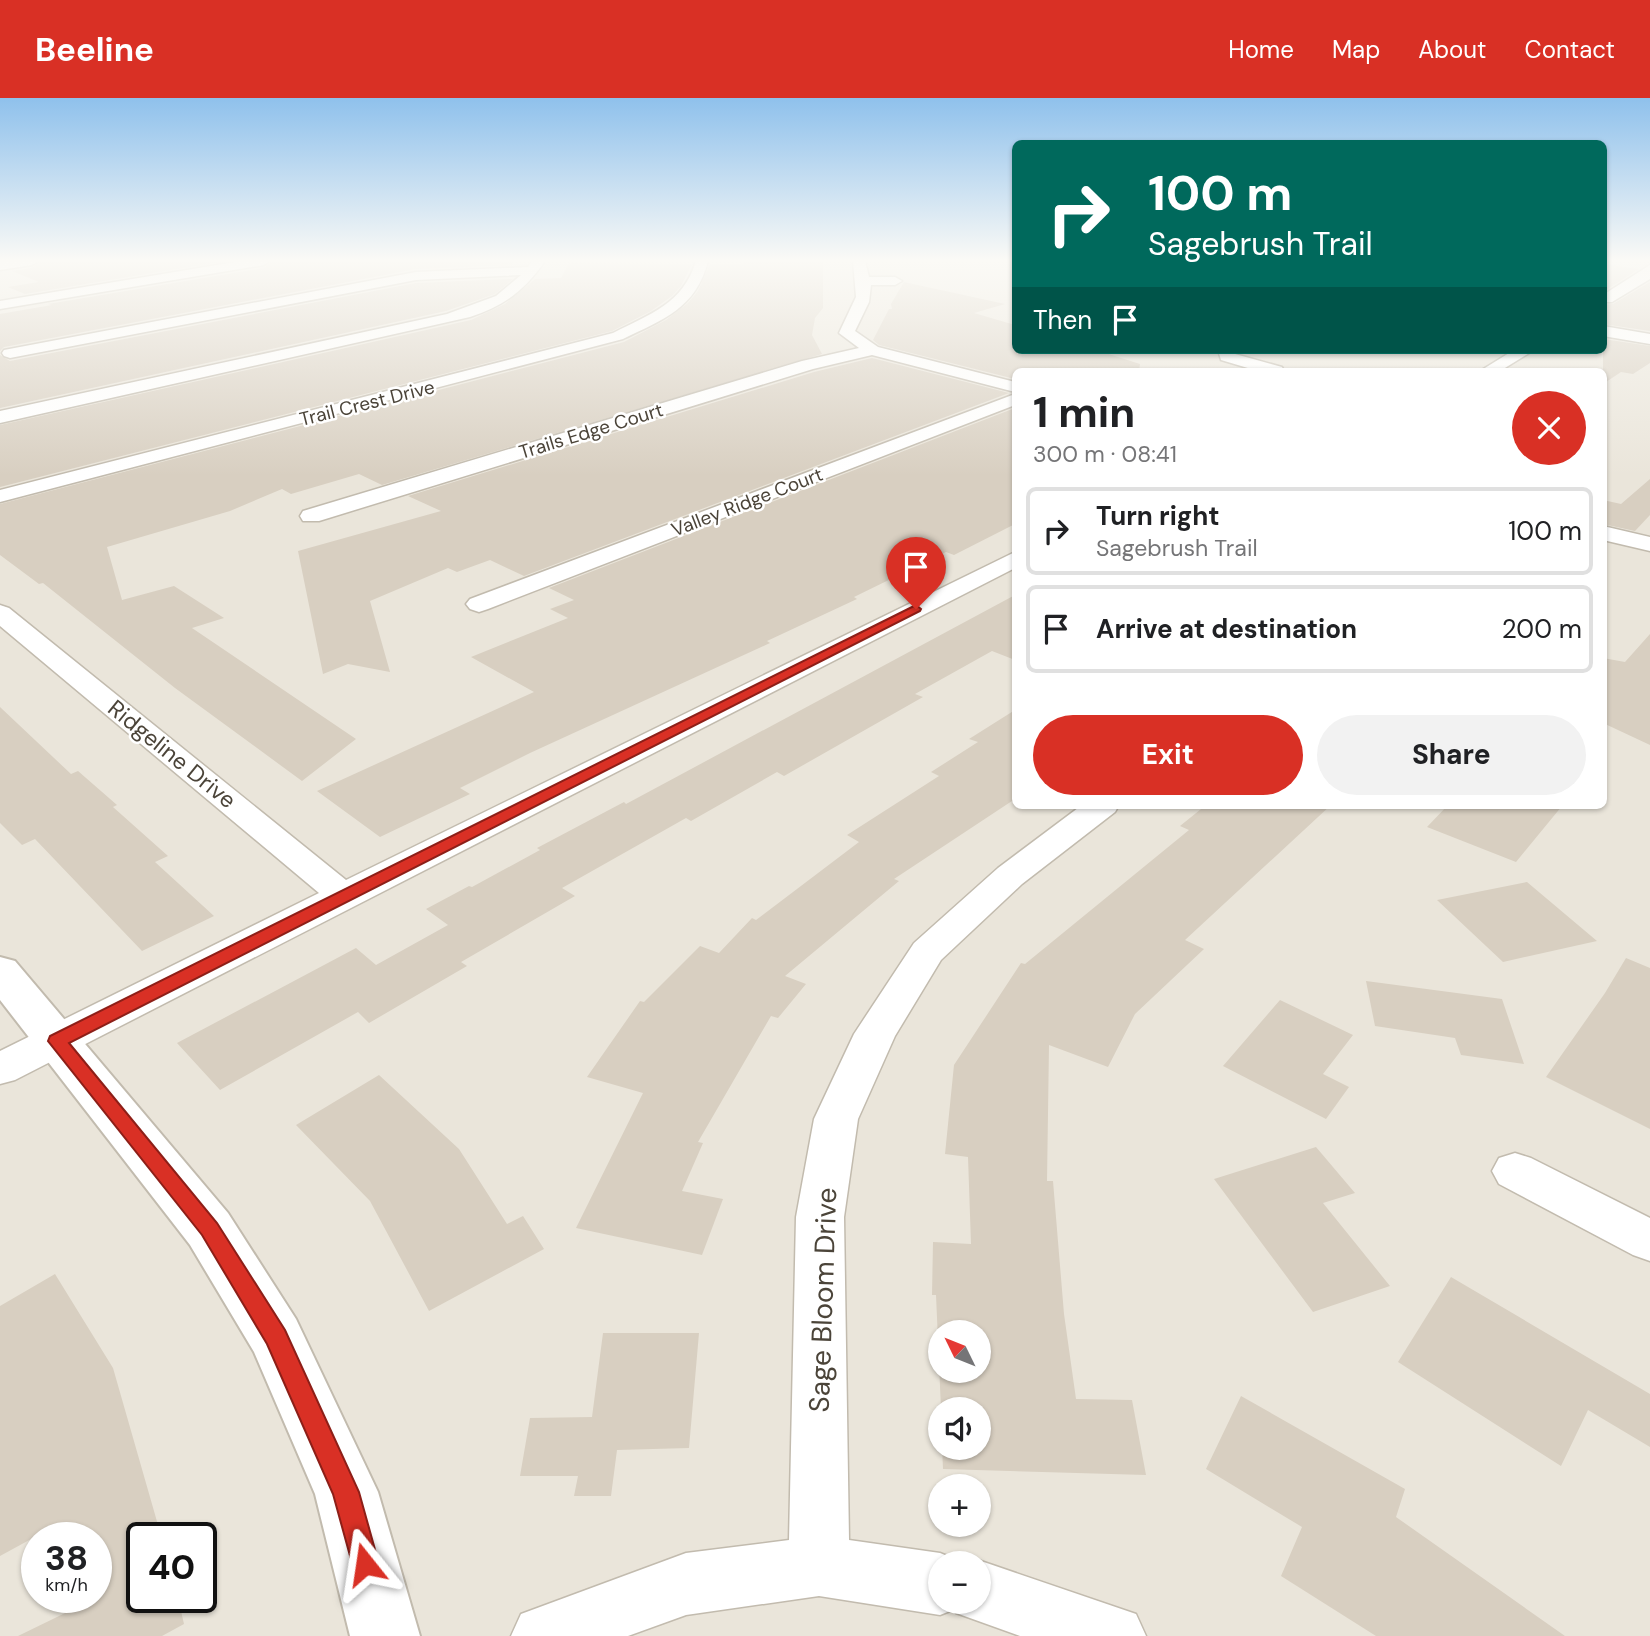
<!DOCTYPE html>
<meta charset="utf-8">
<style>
body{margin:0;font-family:"DM Sans",sans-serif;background:#f2f2f2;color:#202124;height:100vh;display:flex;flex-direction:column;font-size:26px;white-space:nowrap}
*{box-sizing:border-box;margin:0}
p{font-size:23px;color:#757577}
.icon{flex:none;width:38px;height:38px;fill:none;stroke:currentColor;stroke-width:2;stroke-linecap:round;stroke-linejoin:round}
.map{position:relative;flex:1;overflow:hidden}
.details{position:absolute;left:1012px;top:270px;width:595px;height:441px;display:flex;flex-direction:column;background:#fff;border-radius:10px;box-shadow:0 2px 5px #0004}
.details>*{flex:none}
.top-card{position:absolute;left:1012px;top:42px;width:595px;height:214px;border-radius:10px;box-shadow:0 2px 5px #0004;background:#00695c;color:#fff;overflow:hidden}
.needle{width:46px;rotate:313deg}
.controls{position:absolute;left:928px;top:1222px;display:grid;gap:14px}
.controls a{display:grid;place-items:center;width:63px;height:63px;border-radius:50%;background:#fff;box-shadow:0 2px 5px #0004;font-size:35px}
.speed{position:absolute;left:21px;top:1424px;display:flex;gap:14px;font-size:35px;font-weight:700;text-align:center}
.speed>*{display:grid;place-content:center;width:91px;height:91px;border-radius:50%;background:#fff;box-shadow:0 2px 5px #0004;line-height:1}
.speed small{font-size:18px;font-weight:400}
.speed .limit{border:4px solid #111;border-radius:10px;background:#fff;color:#111}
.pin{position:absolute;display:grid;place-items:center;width:60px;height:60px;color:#fff;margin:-72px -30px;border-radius:50% 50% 50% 0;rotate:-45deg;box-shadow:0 0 7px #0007}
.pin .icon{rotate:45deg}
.me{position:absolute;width:77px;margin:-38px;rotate:345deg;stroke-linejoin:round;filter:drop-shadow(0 0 5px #0008)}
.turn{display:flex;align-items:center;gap:24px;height:147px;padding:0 21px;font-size:32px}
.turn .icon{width:91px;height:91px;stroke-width:2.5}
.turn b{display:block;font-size:49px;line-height:60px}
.then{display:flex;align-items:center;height:66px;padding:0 21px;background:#0003;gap:14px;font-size:26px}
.round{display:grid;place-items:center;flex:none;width:74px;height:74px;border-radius:37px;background:#f2f2f2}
.headline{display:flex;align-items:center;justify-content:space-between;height:119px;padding:0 21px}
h1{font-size:42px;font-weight:700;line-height:52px}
.button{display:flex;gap:14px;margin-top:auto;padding:14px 21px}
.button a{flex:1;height:80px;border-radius:42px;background:#d93025;color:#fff;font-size:28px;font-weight:700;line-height:80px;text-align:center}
.button a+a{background:#f2f2f2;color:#202124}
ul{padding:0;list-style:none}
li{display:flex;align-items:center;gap:21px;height:88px;margin:0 14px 10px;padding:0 7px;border:4px solid #e0e0e0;border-radius:10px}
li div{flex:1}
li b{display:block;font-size:26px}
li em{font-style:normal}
header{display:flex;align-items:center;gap:42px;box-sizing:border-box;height:98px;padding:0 35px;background:#d93025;color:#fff}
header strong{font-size:33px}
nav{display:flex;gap:38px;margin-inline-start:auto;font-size:24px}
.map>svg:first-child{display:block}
.residential{fill:#eae5da;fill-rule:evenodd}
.building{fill:#d8cfc1;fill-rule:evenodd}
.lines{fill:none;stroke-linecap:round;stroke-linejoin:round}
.minor-casing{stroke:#c2bbae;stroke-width:3}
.tertiary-casing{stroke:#c2bbae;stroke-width:4}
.minor{fill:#fff;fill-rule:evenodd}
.tertiary{fill:#fff;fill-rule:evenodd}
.route{fill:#d93025;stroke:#8d1f18;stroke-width:2}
.labels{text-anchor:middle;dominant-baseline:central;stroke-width:5;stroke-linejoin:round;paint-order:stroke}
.far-street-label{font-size:19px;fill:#4b4439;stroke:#fff}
.street-label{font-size:23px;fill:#4b4439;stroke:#fff}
.near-street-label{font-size:28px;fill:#4b4439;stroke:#fff}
</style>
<header>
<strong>Beeline</strong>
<nav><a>Home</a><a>Map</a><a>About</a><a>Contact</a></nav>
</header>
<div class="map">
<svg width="1650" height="1538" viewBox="0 0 1650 1538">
<rect width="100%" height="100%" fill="#f6f3ec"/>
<path class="residential" d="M 0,163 L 1015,163 L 1015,252 L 1603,252 L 1603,163 L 1650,163 L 1650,1538 L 0,1538 ZM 1015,273 L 1603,273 L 1603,707 L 1015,707 ZM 940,1234 L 978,1234 L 978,1272 L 940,1272 ZM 940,1311 L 978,1311 L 978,1349 L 940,1349 ZM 940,1388 L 978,1388 L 978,1426 L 940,1426 ZM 37,1440 L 96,1440 L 96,1500 L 37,1500 ZM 142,1440 L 201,1440 L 201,1500 L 142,1500 ZM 940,1465 L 978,1465 L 978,1503 L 940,1503 Z"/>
<path class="building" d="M 41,163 L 225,163 L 25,196 L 8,189 L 39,184 L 12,173 L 32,170 Z
M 273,163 L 512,163 L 512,167 L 416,171 L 4,249 L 0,253 L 0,216 L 52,207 L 48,206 L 264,170 Z
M 744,163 L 823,163 L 823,210 L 815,220 L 812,237 L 822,256 L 382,387 L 359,376 L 291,396 L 282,391 L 230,413 L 107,449 L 122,502 L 174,488 L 224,520 L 192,530 L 356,641 L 302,683 L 175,590 L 43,485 L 39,486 L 0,457 L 0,406 L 624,244 L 666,222 L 688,205 L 698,193 L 710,166 L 743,166 Z
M 569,165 L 692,166 L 681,188 L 672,198 L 651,213 L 612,233 L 0,389 L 0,327 L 471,222 L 505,206 L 535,181 L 561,180 Z
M 1603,166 L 1639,171 L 1603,194 Z
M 509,181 L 513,181 L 495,196 L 446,213 L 0,310 L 0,257 L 10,263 L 416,185 Z
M 904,184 L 1005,206 L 974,215 L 1015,227 L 1015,252 L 1096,252 L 1140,266 L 1139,273 L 1015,273 L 1015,281 L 879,247 L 873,242 L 889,211 L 892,211 L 891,206 Z
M 1650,184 L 1650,233 L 1603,226 L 1603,207 L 1613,206 Z
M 1603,241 L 1650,248 L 1650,265 L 1633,276 L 1621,274 L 1603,286 Z
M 872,260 L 1009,295 L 524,478 L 490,462 L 457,474 L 448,470 L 370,503 L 390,574 L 348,566 L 323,576 L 298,453 L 441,413 L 408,398 L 814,274 Z
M 1015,310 L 1015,426 L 954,457 L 946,454 L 854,499 L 857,501 L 767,543 L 770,545 L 530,655 L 460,690 L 470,696 L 380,739 L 317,693 L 534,594 L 471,559 L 568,520 L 550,511 L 574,502 L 549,490 Z
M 1650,381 L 1650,417 L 1635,433 L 1603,426 L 1603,402 L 1621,406 Z
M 1015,497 L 1015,562 L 992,553 L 915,596 L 923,599 L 784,678 L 777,674 L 691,723 L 686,720 L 562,790 L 575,798 L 461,864 L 467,868 L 369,925 L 358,914 L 220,992 L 177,945 L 356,850 L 376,867 L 448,827 L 426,811 L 469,788 L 472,789 L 540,752 L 537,750 L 624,704 L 626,706 Z
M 1650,536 L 1650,647 L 1603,625 L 1603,560 L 1625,564 Z
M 0,609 L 71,676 L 78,673 L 117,707 L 113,709 L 168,758 L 155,764 L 214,818 L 142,853 L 35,741 L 22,747 L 0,725 Z
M 1015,612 L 1015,701 L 894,781 L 899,783 L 785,878 L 806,886 L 778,920 L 771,918 L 698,1044 L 703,1045 L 682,1093 L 723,1101 L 702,1157 L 576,1130 L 643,995 L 587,979 L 640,903 L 644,904 L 700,848 L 719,855 L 752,820 L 756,822 L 859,744 L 847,737 L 939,678 L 931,674 L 978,644 L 969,641 Z
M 1206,707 L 1331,707 L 1185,842 L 1204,851 L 1135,916 L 1108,969 L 1049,947 L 1047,1083 L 1053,1083 L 1064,1216 L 1076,1301 L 1132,1302 L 1146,1377 L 943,1371 L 942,1349 L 978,1349 L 978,1311 L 941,1311 L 936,1197 L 932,1197 L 933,1144 L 971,1146 L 968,1059 L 945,1056 L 954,967 L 1021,865 L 1025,866 L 1189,732 L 1180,728 ZM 940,1234 L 978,1234 L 978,1272 L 940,1272 Z
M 1448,707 L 1562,708 L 1516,764 L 1427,729 Z
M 1527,784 L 1597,843 L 1503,864 L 1437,802 Z
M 1626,860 L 1650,870 L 1650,1031 L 1546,979 L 1605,895 Z
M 1366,883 L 1502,901 L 1524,966 L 1461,957 L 1455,940 L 1375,928 Z
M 1280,902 L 1353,937 L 1323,976 L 1349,989 L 1326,1021 L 1223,968 Z
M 379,977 L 459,1051 L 507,1126 L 523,1118 L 544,1151 L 429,1213 L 370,1103 L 296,1027 Z
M 1316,1049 L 1355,1095 L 1323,1105 L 1390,1188 L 1313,1214 L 1214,1081 Z
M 55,1176 L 113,1270 L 158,1427 L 142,1437 L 142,1500 L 178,1500 L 184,1526 L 162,1538 L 18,1538 L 96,1500 L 96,1440 L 33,1440 L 0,1458 L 0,1208 Z
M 1451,1179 L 1650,1296 L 1650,1349 L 1588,1312 L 1561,1368 L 1398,1264 Z
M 603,1235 L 699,1235 L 689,1350 L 617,1352 L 611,1398 L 574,1398 L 578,1378 L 520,1378 L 530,1320 L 592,1319 Z
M 1241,1298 L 1405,1391 L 1396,1419 L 1565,1538 L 1376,1538 L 1281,1478 L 1302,1429 L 1206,1371 Z"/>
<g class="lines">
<g class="minor-casing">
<path id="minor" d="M 38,163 L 32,167 L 0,172 L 0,164 Z
M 241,163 L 270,163 L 264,167 L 0,211 L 0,203 Z
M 532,163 L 545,163 C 525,192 504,208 470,219 L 0,325 L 0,313 L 447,216 L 496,198 L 521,177 L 416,182 L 10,260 L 4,258 L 2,255 L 4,252 L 416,174 L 528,169 Z
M 696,163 L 708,163 C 696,210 664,221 623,241 L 0,404 L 0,392 L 613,235 C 650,216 683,206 696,163 Z
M 853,163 L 865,163 L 869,179 L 895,179 L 902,183 L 895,187 L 871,187 L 869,204 L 855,233 L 878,249 L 1015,284 L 1015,294 L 872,257 L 813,271 L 319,423 L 303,423 L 300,418 L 303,413 L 802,263 L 859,250 L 839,235 L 856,199 Z
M 1650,167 L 1650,181 L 1612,204 L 1603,204 L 1603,197 Z
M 1603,228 L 1650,236 L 1650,246 L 1603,238 Z
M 1218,252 L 1234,252 L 1235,256 L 1282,269 L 1284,273 L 1258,273 L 1221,262 Z
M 1514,252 L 1534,252 L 1500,273 L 1480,273 Z
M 1015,296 L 1015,307 L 488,511 L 479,514 L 470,511 L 466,506 L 470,501 Z
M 1603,428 L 1650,439 L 1650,453 L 1603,442 Z
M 1015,454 L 1015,470 L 15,982 L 0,986 L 0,953 L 319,795 L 0,528 L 0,507 L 9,510 L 346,782 Z
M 1082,707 L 1119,707 L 1115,714 L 1022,786 L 941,862 L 895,938 L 858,1021 L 844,1119 L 849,1442 L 940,1455 L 962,1464 L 940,1465 L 940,1503 L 978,1503 L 978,1465 L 972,1465 L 978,1462 L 1136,1516 L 1146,1538 L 1020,1538 L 956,1515 L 955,1511 L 940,1517 L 819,1498 L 686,1517 L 628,1538 L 511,1538 L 521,1516 L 686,1455 L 789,1442 L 796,1119 L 814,1021 L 854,936 L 914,845 L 998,770 Z
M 1515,1055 L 1531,1060 L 1650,1120 L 1650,1163 L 1633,1157 L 1499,1086 L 1492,1073 L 1499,1060 Z"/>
</g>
<g class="tertiary-casing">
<path id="tertiary" d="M 0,859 L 15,863 L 228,1115 L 296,1221 L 378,1394 L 420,1538 L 350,1538 L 315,1396 L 254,1254 L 190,1147 L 0,902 Z"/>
</g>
<use href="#minor" class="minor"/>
<use href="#tertiary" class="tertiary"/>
</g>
<linearGradient id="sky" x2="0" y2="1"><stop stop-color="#8fc1ec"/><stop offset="0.43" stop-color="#fbfaf6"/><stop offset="1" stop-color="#fbfaf6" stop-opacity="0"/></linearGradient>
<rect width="1650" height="378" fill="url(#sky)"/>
<path class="route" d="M 916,507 L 921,511 L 920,513 L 69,945 L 217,1125 L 285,1232 L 359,1394 L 379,1466 L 375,1476 L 365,1480 L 355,1476 L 333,1396 L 267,1246 L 202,1137 L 48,943 L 50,938 Z"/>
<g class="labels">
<g class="far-street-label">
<text transform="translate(367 305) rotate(-14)">Trail Crest Drive</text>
<text transform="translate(591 333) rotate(-17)">Trails Edge Court</text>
<text transform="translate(747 404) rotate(-21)">Valley Ridge Court</text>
</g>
<g class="street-label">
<text transform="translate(172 656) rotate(39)">Ridgeline Drive</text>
</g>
<g class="near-street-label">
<text transform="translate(823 1202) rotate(-88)">Sage Bloom Drive</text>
</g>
</g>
</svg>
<div class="controls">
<a><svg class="needle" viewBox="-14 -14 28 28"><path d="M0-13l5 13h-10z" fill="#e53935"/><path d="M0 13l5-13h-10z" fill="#757577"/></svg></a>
<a><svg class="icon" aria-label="sound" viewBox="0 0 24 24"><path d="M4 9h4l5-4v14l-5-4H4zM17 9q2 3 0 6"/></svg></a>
<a>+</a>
<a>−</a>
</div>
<div class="speed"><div>38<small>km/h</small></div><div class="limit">40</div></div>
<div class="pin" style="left:916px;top:511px;background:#d93025"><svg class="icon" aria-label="arrive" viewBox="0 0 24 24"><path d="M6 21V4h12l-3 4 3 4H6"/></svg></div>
<svg class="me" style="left:365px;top:1466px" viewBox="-20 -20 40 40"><path d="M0-17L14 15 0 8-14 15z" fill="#d93025" stroke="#fff" stroke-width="4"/></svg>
<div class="top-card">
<div class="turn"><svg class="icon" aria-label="right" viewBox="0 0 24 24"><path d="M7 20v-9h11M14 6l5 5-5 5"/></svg><div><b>100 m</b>Sagebrush Trail</div></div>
<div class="then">Then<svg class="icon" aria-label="arrive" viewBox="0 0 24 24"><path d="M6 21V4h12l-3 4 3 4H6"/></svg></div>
</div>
<section class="details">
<div class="headline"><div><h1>1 min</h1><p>300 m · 08:41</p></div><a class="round" style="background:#d93025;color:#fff"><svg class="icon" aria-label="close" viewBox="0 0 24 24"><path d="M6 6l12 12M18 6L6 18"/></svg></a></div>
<ul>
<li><svg class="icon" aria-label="right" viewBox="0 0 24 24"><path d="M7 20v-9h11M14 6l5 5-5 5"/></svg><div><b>Turn right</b><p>Sagebrush Trail</p></div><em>100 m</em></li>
<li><svg class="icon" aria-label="arrive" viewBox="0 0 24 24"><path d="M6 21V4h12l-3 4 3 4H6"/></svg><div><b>Arrive at destination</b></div><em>200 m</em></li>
</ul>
<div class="button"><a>Exit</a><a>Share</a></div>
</section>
</div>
